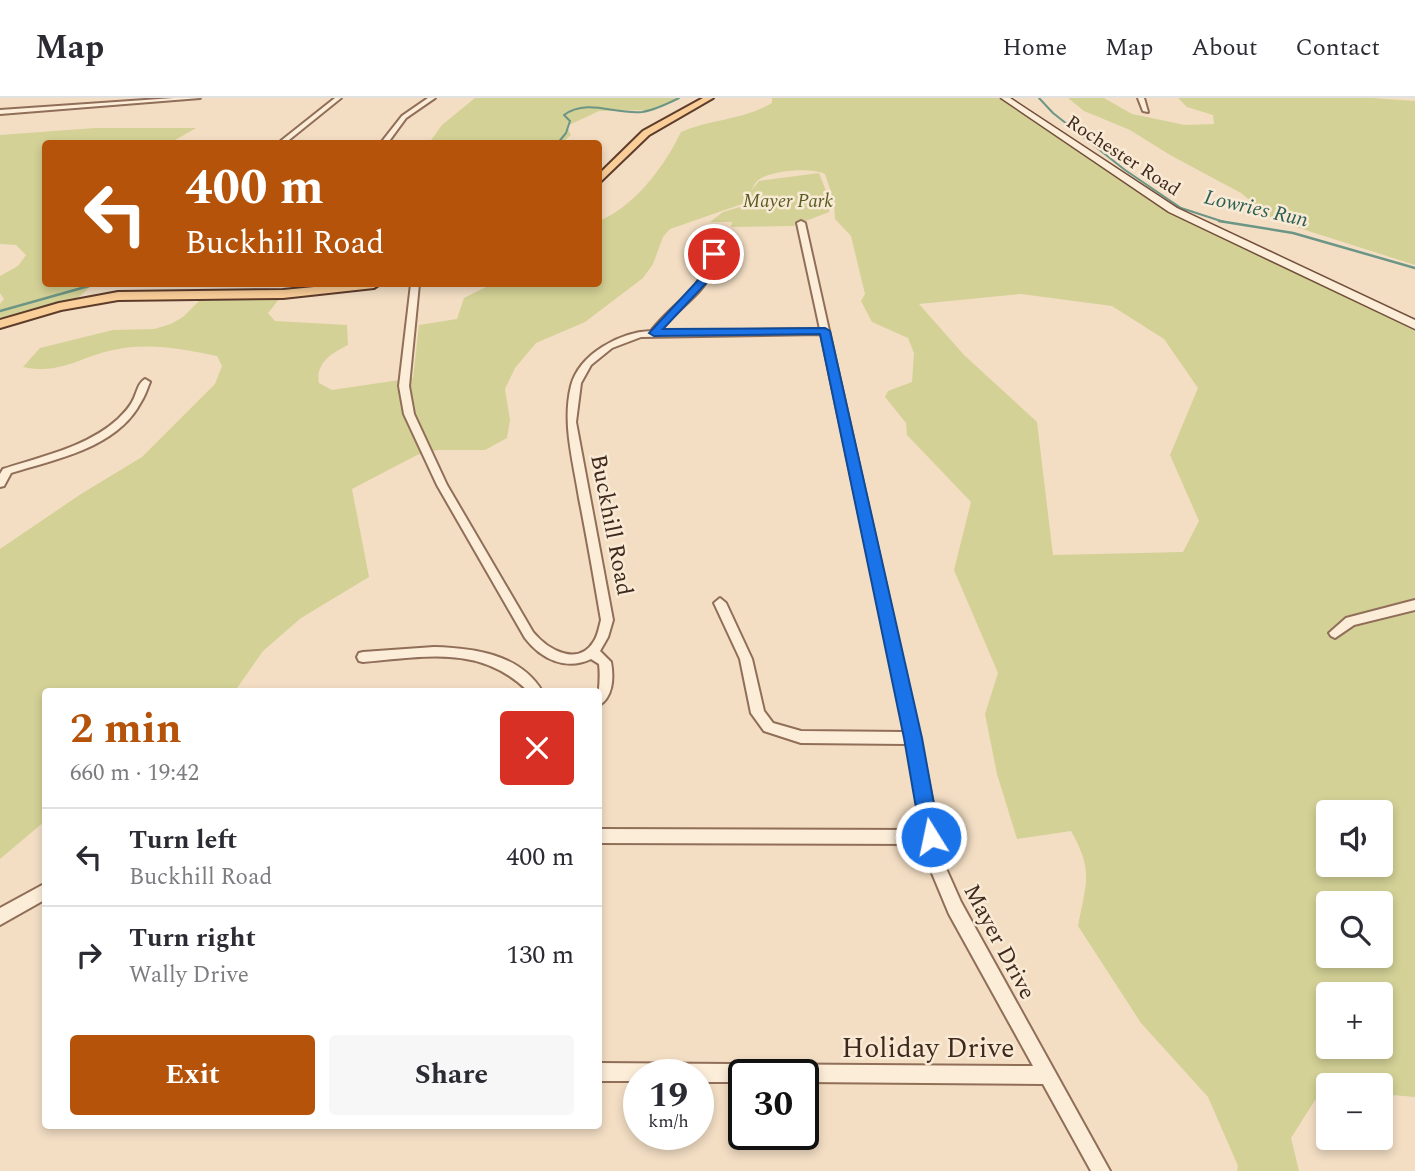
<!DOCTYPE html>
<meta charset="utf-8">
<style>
body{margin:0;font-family:Spectral,serif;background:#f7f7f7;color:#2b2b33;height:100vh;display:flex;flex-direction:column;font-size:26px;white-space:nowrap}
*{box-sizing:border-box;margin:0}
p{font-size:23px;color:#7c7c81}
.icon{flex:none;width:38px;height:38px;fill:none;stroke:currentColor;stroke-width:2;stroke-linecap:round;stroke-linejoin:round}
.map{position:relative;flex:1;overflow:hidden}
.details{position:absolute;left:42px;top:590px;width:560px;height:441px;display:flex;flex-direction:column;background:#fff;border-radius:7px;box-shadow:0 4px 10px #0003}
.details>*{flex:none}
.banner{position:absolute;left:42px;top:42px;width:560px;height:147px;border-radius:7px;box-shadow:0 4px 10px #0003;background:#b45309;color:#fff;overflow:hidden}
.tools{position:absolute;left:1316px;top:702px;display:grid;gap:14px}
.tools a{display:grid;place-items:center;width:77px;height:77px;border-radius:7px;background:#fff;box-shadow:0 4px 10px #0003;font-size:35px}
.speed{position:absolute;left:623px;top:961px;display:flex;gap:14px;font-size:35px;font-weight:700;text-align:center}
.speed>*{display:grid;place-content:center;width:91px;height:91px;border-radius:50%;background:#fff;box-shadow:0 4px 10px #0003;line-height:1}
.speed small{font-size:18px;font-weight:400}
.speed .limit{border:4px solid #111;border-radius:10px;background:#fff;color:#111}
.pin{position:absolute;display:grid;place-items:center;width:60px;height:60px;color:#fff;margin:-30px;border:4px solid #fff;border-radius:50%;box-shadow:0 2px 7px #0007}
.me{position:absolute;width:77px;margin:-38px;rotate:350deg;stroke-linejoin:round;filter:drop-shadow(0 0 5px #0008)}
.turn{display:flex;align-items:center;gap:24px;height:147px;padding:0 28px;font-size:32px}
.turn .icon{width:91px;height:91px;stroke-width:2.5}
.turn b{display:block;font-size:49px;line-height:60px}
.round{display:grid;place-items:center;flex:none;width:74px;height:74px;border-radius:7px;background:#f7f7f7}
.overview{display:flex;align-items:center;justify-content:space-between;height:119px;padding:0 28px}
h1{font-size:42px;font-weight:700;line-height:52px;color:#b45309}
.button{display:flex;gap:14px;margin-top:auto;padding:14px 28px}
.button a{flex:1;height:80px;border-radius:7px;background:#b45309;color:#fff;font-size:28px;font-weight:700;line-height:80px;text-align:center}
.button a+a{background:#f7f7f7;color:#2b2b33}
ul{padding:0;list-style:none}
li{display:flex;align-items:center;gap:21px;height:98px;padding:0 28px;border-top:2px solid #e1e1e2}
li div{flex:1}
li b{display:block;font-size:26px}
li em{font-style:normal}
header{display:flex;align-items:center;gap:42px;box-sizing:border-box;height:98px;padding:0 35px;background:#fff;border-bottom:2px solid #e1e1e2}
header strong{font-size:33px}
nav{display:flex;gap:38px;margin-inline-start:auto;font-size:24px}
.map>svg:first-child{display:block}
.green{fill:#d3d196;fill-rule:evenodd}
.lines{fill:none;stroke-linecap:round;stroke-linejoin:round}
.stream-far1{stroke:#6b9585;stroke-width:2}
.stream{stroke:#6b9585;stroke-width:2.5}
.street-casing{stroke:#906e58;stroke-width:4}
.secondary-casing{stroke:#724f3b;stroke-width:3}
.primary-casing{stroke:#5e3c2c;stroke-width:4}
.street{fill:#fcedd9;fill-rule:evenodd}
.secondary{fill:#fcedd9;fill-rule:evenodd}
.primary{fill:#face98;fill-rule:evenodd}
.route{fill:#1a73e8;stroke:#114b97;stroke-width:2}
.labels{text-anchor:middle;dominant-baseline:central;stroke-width:5;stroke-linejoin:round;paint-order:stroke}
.far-street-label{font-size:19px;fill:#3f291d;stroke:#f9ead5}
.far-park-label{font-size:19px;font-style:italic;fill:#575d22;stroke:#f9ead5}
.far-water-label{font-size:21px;font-style:italic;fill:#2b6055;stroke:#f9ead5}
.street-label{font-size:23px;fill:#3f291d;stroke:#f9ead5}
.near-street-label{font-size:28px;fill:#3f291d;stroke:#f9ead5}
</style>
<header>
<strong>Map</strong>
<nav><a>Home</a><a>Map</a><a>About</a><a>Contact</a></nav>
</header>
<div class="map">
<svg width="1415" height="1073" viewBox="0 0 1415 1073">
<rect width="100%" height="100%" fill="#f3dec4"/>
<path class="green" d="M 475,0 L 678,0 L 651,12 L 599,13 L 567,28 L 571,37 L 562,45 L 429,45 L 442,27 Z
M 772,0 L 999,0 L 1163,111 L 1415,232 L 1415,999 L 1381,996 L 1381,987 L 1328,987 L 1328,999 L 1315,1002 L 1291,1040 L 1299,1073 L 1237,1073 L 1238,1068 L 1208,999 L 1141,925 L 1078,828 C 1086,785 1094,773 1071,733 L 1017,741 L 997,676 L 985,616 L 998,575 L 954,472 L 971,404 L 907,337 L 906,325 L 885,299 L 888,293 L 912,284 L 914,255 L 908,240 L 872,224 L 861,203 L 865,196 L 851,138 L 835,121 L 834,103 L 825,76 C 811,69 769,72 757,83 C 754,86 753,90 751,93 L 759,83 L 819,75 L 830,103 L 829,114 L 793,128 L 731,129 L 732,124 L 710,124 L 723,114 L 740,109 L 742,106 L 670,131 L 663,139 L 653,166 L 643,180 L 585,224 L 536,245 L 515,270 L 505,291 L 510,322 L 507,340 L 485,352 L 437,352 L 417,357 L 352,391 L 369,479 L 301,520 L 263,553 L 235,593 L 46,593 L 45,723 L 0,761 L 0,451 L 81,396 L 142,359 L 215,286 L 222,268 L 217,258 C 184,251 147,244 113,252 C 79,259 61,277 23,269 L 40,250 L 113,232 L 154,231 L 171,226 L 183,219 L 200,202 L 280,200 L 268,215 L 275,223 L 347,227 L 348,247 C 332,255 315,265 319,285 L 332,292 L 413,280 L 419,227 L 457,221 L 464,200 L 492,186 L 598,186 L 599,123 C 635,108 664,69 681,34 C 711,21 744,22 772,5 ZM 1021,196 L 1112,208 L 1164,241 L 1198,290 L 1170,357 L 1199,423 L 1183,454 L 1053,457 L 1037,324 L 964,257 L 919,206 ZM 1328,714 L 1381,714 L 1381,766 L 1328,766 ZM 1328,805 L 1381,805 L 1381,858 L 1328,858 ZM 1328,896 L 1381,896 L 1381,948 L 1328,948 Z
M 1068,0 L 1104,0 L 1132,16 L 1185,27 L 1214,26 L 1213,17 L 1187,9 L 1178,0 L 1372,0 L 1415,3 L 1415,167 L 1274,122 L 1241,95 L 1170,57 L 1130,32 L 1084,13 Z
M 95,30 L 196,30 L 170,45 L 46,46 L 46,186 L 93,186 L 76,202 L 0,222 L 0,206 L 4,201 L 0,195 L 0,178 L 18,168 L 26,157 L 16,147 L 0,146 L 0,37 Z"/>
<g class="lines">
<path class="stream-far1" d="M 1039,0 L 1053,15 L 1125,72 L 1181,110 L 1224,124
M 557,46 L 566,35 L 570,23 L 564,17 C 588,0 615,17 642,14 C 655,12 667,6 679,0"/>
<path class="stream" d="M 1219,123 L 1293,135 L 1415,170
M 0,213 L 96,186"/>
<g class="street-casing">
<path id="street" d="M 174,0 L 200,0 L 0,16 L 0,12 Z
M 335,0 L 341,0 L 284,46 L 277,46 Z
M 428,0 L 435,0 L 406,20 L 387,46 L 380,46 L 402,18 Z
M 1138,0 L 1144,0 L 1148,14 L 1143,13 Z
M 801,123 L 805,125 L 920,640 L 945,768 L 961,804 L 1110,1073 L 1091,1073 L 1043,986 L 803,984 L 803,976 L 744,976 L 744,984 L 698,984 L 698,976 L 639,976 L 639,983 L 598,983 L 598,965 L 1033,968 L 949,816 L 929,768 L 925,746 L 598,745 L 598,731 L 922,732 L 907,646 L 801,645 L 764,633 L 751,615 L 740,561 L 714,505 L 720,500 L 726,505 L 752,561 L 764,613 L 773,625 L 801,633 L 905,634 L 821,236 L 641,239 L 612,250 L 591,267 L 581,285 L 576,324 L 613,522 L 608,539 L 600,553 L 611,564 C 614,580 613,600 598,608 C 598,594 601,582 599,566 L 591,561 C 566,573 541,561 525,540 L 437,387 L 404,316 L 399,288 L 411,186 L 419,186 L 409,288 L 414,316 L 447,387 L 533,534 C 547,551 578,570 594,543 C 598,537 599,529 601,522 C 594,481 587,440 579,400 C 573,362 562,325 571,288 C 579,256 620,234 651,233 C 685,191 712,193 706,131 L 710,129 L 714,131 C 720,194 694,191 660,233 L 820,231 L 797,125 Z
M 145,281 L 150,284 C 147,291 145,298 141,304 C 117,350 56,361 11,375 L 4,388 L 0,389 L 0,376 L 3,371 C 43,358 87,349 118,321 C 123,316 129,310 132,304 C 137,296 137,286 145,281 Z
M 1415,502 L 1415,512 L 1354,527 L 1335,540 L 1331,538 L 1329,535 L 1346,520 Z
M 434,549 C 473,550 520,556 542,593 L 528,593 C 480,546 424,559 363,564 L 359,563 L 357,559 L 359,555 L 363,554 Z
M 46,785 L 46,801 L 0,827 L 0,810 Z"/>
</g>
<g class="secondary-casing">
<path id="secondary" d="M 1001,0 L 1010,0 L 1177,110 L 1415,222 L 1415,231 L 1169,114 Z"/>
</g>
<g class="primary-casing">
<path id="primary" d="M 703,0 L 713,0 L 649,37 L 598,86 L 598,77 L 643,33 Z
M 345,186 L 380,186 L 374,190 L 283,200 L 118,202 L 61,212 L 0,230 L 0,222 L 59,205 L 118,194 L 283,192 Z"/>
</g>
<use href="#street" class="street"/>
<use href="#secondary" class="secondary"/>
<use href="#primary" class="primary"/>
</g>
<path class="route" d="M 714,153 L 719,156 L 710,181 L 663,231 L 825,230 L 830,233 L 922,640 L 940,739 L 938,746 L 931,749 L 924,746 L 921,739 L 904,640 L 820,236 L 654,238 L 649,235 L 702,178 L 709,156 Z"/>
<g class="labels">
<g class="far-street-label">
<text transform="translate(1123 58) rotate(33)">Rochester Road</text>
</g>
<g class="far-park-label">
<text x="788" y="103">Mayer Park</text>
</g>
<g class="far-water-label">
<text transform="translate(1256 111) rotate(13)">Lowries Run</text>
</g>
<g class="street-label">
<text transform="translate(611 427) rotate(79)">Buckhill Road</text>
<text transform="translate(999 844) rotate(62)">Mayer Drive</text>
</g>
<g class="near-street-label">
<text x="928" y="950">Holiday Drive</text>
</g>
</g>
</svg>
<div class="tools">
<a><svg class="icon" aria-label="sound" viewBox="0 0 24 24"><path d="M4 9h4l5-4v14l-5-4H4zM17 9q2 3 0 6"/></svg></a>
<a><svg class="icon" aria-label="search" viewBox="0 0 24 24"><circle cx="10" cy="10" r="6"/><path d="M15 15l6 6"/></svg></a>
<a>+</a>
<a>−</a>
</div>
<div class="speed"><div>19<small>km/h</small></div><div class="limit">30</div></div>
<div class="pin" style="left:714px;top:156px;background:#d93025"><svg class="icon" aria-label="arrive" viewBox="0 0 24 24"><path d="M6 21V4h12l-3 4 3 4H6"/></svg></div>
<svg class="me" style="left:931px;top:739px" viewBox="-20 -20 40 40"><circle r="17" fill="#1a73e8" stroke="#fff" stroke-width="3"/><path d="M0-11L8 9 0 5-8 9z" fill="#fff"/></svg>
<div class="banner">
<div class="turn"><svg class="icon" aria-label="left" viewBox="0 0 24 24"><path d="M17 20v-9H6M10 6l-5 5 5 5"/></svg><div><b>400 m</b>Buckhill Road</div></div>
</div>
<section class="details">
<div class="overview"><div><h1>2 min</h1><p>660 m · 19:42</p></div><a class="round" style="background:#d93025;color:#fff"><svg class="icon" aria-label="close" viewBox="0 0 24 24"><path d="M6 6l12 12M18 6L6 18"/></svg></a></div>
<ul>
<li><svg class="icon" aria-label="left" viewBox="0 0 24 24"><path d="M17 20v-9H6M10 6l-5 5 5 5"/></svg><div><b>Turn left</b><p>Buckhill Road</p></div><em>400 m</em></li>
<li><svg class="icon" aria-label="right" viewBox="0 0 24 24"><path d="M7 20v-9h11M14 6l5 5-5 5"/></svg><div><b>Turn right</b><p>Wally Drive</p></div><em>130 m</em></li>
</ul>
<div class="button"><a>Exit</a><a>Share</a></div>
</section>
</div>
